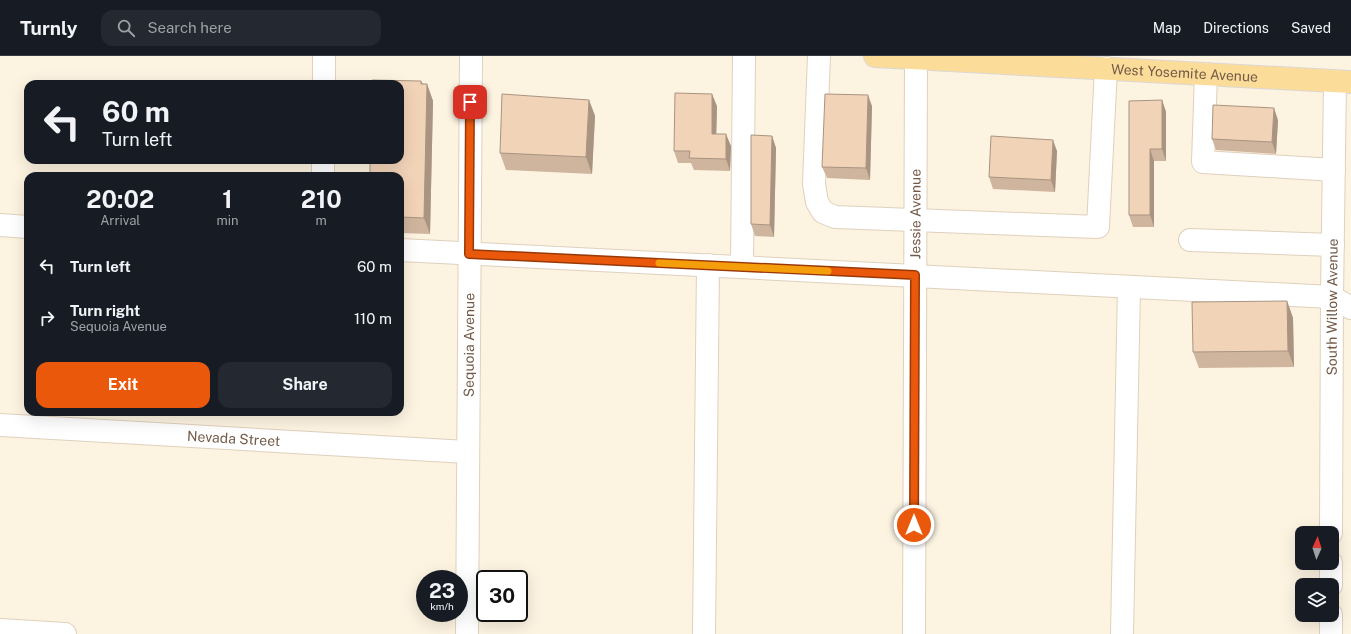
<!DOCTYPE html>
<style>
body{margin:0;font-family:"Public Sans",sans-serif;background:#242831;color:#f1f3f6;height:100vh;display:flex;flex-direction:column;font-size:15px;white-space:nowrap}
*{box-sizing:border-box;margin:0}
p{font-size:13px;color:#9ea1a6}
.icon{flex:none;width:22px;height:22px;fill:none;stroke:currentColor;stroke-width:2;stroke-linecap:round;stroke-linejoin:round}
.map{position:relative;flex:1;overflow:hidden}
.sheet{position:absolute;left:24px;top:116px;width:380px;height:244px;display:flex;flex-direction:column;background:#171b24;border-radius:12px;box-shadow:0 4px 16px #0002}
.sheet>*{flex:none}
.hud{position:absolute;left:24px;top:24px;width:380px;height:84px;border-radius:12px;box-shadow:0 4px 16px #0002;background:#171b24;color:#f1f3f6;overflow:hidden}
.needle{width:26px;rotate:3deg}
.tools{position:absolute;left:1295px;top:470px;display:grid;gap:8px}
.tools a{display:grid;place-items:center;width:44px;height:44px;border-radius:8px;background:#171b24;box-shadow:0 4px 16px #0002;font-size:20px}
.speed{position:absolute;left:416px;top:514px;display:flex;gap:8px;font-size:20px;font-weight:700;text-align:center}
.speed>*{display:grid;place-content:center;width:52px;height:52px;border-radius:50%;background:#171b24;box-shadow:0 4px 16px #0002;line-height:1}
.speed small{font-size:10px;font-weight:400}
.speed .limit{border:2px solid #111;border-radius:6px;background:#fff;color:#111}
.pin{position:absolute;display:grid;place-items:center;width:34px;height:34px;color:#fff;margin:-17px;border-radius:8px;box-shadow:0 2px 6px #0006}
.me{position:absolute;width:44px;margin:-22px;rotate:0deg;stroke-linejoin:round;filter:drop-shadow(0 0 3px #0008)}
.turn{display:flex;align-items:center;gap:14px;height:84px;padding:0 12px;font-size:18px}
.turn .icon{width:52px;height:52px;stroke-width:2.5}
.turn b{display:block;font-size:28px;line-height:34px}
.eta{display:flex;justify-content:space-evenly;align-items:center;height:68px;text-align:center}
.eta b{font-size:24px;font-weight:700;line-height:28px}
.primary-button{display:flex;gap:8px;margin-top:auto;padding:8px 12px}
.primary-button a{flex:1;height:46px;border-radius:12px;background:#ea580c;color:#fff;font-size:16px;font-weight:700;line-height:46px;text-align:center}
.primary-button a+a{background:#242831;color:#f1f3f6}
ul{padding:0;list-style:none}
li{display:flex;align-items:center;gap:12px;height:52px;padding:0 12px}
li div{flex:1}
li b{display:block;font-size:15px}
li em{font-style:normal}
header{display:flex;align-items:center;gap:24px;box-sizing:border-box;height:56px;padding:0 20px;background:#171b24;border-bottom:1px solid #363941}
header strong{font-size:19px}
nav{display:flex;gap:22px;margin-inline-start:auto;font-size:14px}
.search{width:280px;height:36px;background:#242831;display:flex;align-items:center;gap:10px;box-sizing:border-box;padding:0 14px;border-radius:12px;color:#9ea1a6;font-size:15px}
.map>svg:first-child{display:block}
.lines{fill:none;stroke-linecap:round;stroke-linejoin:round}
.minor-casing{stroke:#e0d0bd;stroke-width:24}
.major-casing{stroke:#ddd7d3;stroke-width:24}
.minor{stroke:#fff;stroke-width:22}
.major{stroke:#fbdd99;stroke-width:22}
.wall{fill:#cfb59e}
.shaded-wall{fill:#a99481}
.building{fill:#f1d3b8;stroke:#a99481}
.route-casing{stroke:#983908;stroke-width:10}
.route{stroke:#ea580c;stroke-width:7}
.slow{stroke:#f59e0b;stroke-width:7}
.labels{text-anchor:middle;dominant-baseline:central;stroke-width:3;stroke-linejoin:round;paint-order:stroke}
.street-label{font-size:14px;fill:#735a48;stroke:#fff7e7}
</style>
<header>
<strong>Turnly</strong>
<div class="search"><svg class="icon" aria-label="search" viewBox="0 0 24 24"><circle cx="10" cy="10" r="6"/><path d="M15 15l6 6"/></svg>Search here</div>
<nav><a>Map</a><a>Directions</a><a>Saved</a></nav>
</header>
<div class="map">
<svg width="1351" height="578" viewBox="0 0 1351 578">
<rect width="100%" height="100%" fill="#fcf3e1"/>
<g class="lines">
<g class="minor-casing">
<g id="minor">
<path d="M 819,0 L 814,128 L 817,146 L 823,156 L 835,161 L 1098,171 L 1106,12"/>
<path d="M 1206,18 L 1203,106 L 1334,114"/>
<path d="M 324,28 L 324,0"/>
<path d="M 323,120 L 323,104"/>
<path d="M 0,169 L 28,171"/>
<path d="M 1190,184 L 1333,189"/>
<path d="M 400,194 L 1332,241 L 1351,252"/>
<path d="M 742,211 L 744,0"/>
<path id="s1" d="M 0,369 L 467,396"/>
<path id="s2" d="M 1331,477 L 1332,241 L 1335,25"/>
<path d="M 1331,529 L 1331,507"/>
<path d="M 0,574 L 65,578"/>
<path id="s3" d="M 467,578 L 471,0"/>
<path d="M 704,578 L 708,209"/>
<path id="s4" d="M 914,578 L 916,2"/>
<path d="M 1122,578 L 1129,231"/>
<path d="M 1331,578 L 1331,559"/>
</g>
</g>
<g class="major-casing">
<g id="major">
<path id="s5" d="M 875,0 L 1351,26"/>
</g>
</g>
<use href="#minor" class="minor"/>
<use href="#major" class="major"/>
</g>
<path class="wall" d="M 421,25 L 423,28 L 427,28 L 433,45 L 430,178 L 400,177 L 400,120 Z
M 589,44 L 595,60 L 592,118 L 506,114 L 500,97 Z
M 1162,44 L 1166,56 L 1166,105 L 1154,105 L 1154,171 L 1133,171 L 1129,159 Z
M 717,50 L 716,78 L 731,90 L 730,115 L 694,114 L 691,107 L 678,107 L 674,95 Z
M 872,50 L 870,124 L 827,122 L 822,111 Z
M 1278,64 L 1276,98 L 1216,94 L 1212,83 Z
M 772,80 L 776,92 L 774,181 L 755,180 L 751,168 Z
M 1057,95 L 1055,136 L 993,133 L 989,121 Z
M 1287,245 L 1293,262 L 1294,311 L 1199,312 L 1193,296 Z"/>
<path class="shaded-wall" d="M 421,25 L 427,39 L 427,28 L 433,45 L 430,178 L 424,162 Z
M 712,38 L 717,50 L 716,90 L 712,78 Z
M 868,39 L 872,50 L 870,124 L 866,112 Z
M 589,44 L 595,60 L 592,118 L 586,101 Z
M 1162,44 L 1166,56 L 1166,105 L 1162,93 Z
M 1274,52 L 1278,64 L 1276,98 L 1272,86 Z
M 726,78 L 731,90 L 730,115 L 726,103 Z
M 772,80 L 776,92 L 774,181 L 770,169 Z
M 1053,84 L 1057,95 L 1055,136 L 1051,124 Z
M 1150,93 L 1154,105 L 1154,171 L 1150,159 Z
M 1287,245 L 1293,262 L 1294,311 L 1288,295 Z"/>
<path class="building" d="M 372,24 L 421,25 L 421,28 L 427,28 L 424,162 L 400,161 L 400,120 L 370,120 L 370,104 L 400,104 L 400,28 L 372,28 Z
M 675,37 L 712,38 L 712,78 L 726,78 L 726,103 L 689,102 L 690,95 L 674,95 Z
M 502,38 L 589,44 L 586,101 L 500,97 Z
M 825,38 L 868,39 L 866,112 L 822,111 Z
M 1162,44 L 1162,93 L 1150,93 L 1150,159 L 1129,159 L 1129,45 Z
M 1213,49 L 1274,52 L 1272,86 L 1212,83 Z
M 751,79 L 772,80 L 770,169 L 751,168 Z
M 991,80 L 1053,84 L 1051,124 L 989,121 Z
M 1287,245 L 1288,295 L 1193,296 L 1192,246 Z"/>
<g class="lines">
<g class="route-casing">
<path id="route" d="M 470,46 L 469,198 L 915,219 L 914,469"/>
</g>
<use href="#route" class="route"/>
<path class="slow" d="M 659,207 L 828,215"/>
</g>
<g class="labels">
<g class="street-label">
<text stroke="none"><textPath href="#s5" startOffset="310">West Yosemite Avenue</textPath></text>
<text stroke="none"><textPath href="#s4" startOffset="420">Jessie Avenue</textPath></text>
<text stroke="none"><textPath href="#s2" startOffset="226">South Willow Avenue</textPath></text>
<text stroke="none"><textPath href="#s3" startOffset="289">Sequoia Avenue</textPath></text>
<text stroke="none"><textPath href="#s1" startOffset="234">Nevada Street</textPath></text>
</g>
</g>
</svg>
<div class="tools">
<a><svg class="needle" viewBox="-14 -14 28 28"><path d="M0-13l5 13h-10z" fill="#e53935"/><path d="M0 13l5-13h-10z" fill="#9ea1a6"/></svg></a>
<a><svg class="icon" aria-label="layers" viewBox="0 0 24 24"><path d="M12 4l9 5-9 5-9-5zM3 14l9 5 9-5"/></svg></a>
</div>
<div class="speed"><div>23<small>km/h</small></div><div class="limit">30</div></div>
<div class="pin" style="left:470px;top:46px;background:#d93025"><svg class="icon" aria-label="arrive" viewBox="0 0 24 24"><path d="M6 21V4h12l-3 4 3 4H6"/></svg></div>
<svg class="me" style="left:914px;top:469px" viewBox="-20 -20 40 40"><circle r="17" fill="#ea580c" stroke="#fff" stroke-width="3"/><path d="M0-11L8 9 0 5-8 9z" fill="#fff"/></svg>
<div class="hud">
<div class="turn"><svg class="icon" aria-label="left" viewBox="0 0 24 24"><path d="M17 20v-9H6M10 6l-5 5 5 5"/></svg><div><b>60 m</b>Turn left</div></div>
</div>
<section class="sheet">
<div class="eta">
<div><b>20:02</b><p>Arrival</p></div>
<div><b>1</b><p>min</p></div>
<div><b>210</b><p>m</p></div>
</div>
<ul>
<li><svg class="icon" aria-label="left" viewBox="0 0 24 24"><path d="M17 20v-9H6M10 6l-5 5 5 5"/></svg><div><b>Turn left</b></div><em>60 m</em></li>
<li><svg class="icon" aria-label="right" viewBox="0 0 24 24"><path d="M7 20v-9h11M14 6l5 5-5 5"/></svg><div><b>Turn right</b><p>Sequoia Avenue</p></div><em>110 m</em></li>
</ul>
<div class="primary-button"><a>Exit</a><a>Share</a></div>
</section>
</div>
